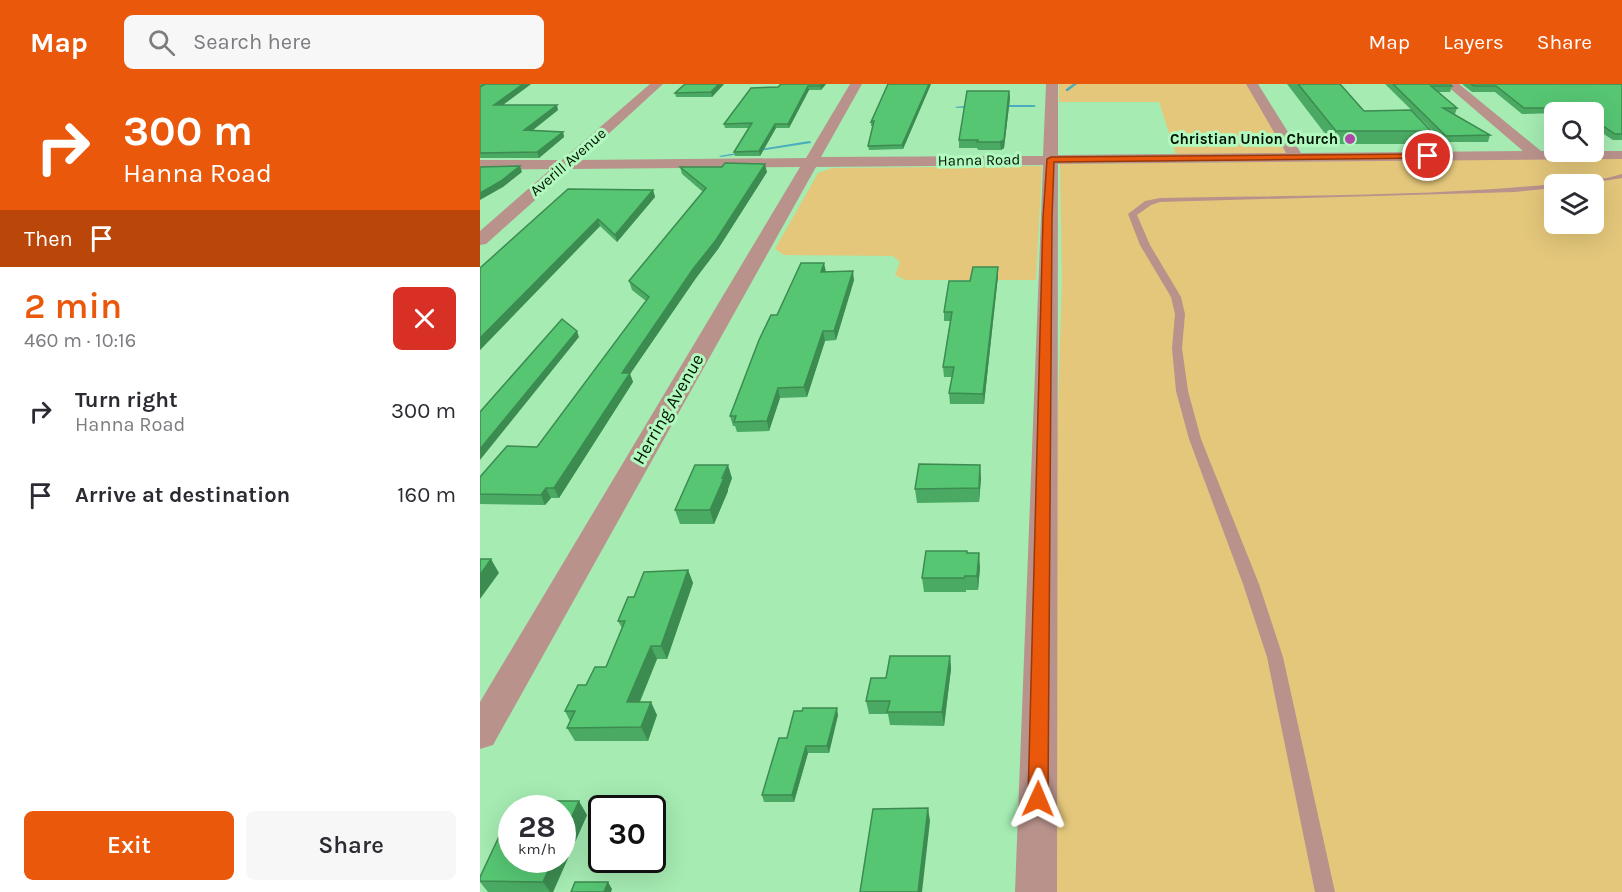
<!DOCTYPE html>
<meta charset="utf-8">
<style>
body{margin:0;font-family:Karla,sans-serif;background:#f7f7f7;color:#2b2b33;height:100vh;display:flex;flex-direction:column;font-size:22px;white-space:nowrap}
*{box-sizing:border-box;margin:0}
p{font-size:20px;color:#7c7c81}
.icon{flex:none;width:33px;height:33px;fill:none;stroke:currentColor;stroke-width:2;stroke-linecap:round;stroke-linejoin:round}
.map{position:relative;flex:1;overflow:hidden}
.sheet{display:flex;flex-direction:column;background:#fff;width:480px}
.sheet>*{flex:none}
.guide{background:#ea580c;color:#fff;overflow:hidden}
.tools{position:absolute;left:1064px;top:18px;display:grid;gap:12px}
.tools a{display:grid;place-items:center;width:60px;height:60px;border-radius:9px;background:#fff;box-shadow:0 6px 24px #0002;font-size:30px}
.speed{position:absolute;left:18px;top:711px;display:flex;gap:12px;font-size:30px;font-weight:700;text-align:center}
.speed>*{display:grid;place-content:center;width:78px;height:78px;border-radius:50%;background:#fff;box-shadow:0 6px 24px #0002;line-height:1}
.speed small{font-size:15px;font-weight:400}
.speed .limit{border:3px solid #111;border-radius:9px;background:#fff;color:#111}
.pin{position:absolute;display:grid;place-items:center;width:51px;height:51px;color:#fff;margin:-26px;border:3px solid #fff;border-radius:50%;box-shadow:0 2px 6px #0007}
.me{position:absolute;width:66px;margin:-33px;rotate:1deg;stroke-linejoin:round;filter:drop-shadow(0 0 4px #0008)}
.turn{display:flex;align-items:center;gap:21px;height:126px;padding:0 24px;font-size:27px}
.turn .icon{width:78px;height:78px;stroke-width:2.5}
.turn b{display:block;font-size:42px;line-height:51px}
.then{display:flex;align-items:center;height:57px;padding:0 24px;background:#0003;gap:12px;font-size:22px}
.round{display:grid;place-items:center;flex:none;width:63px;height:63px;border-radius:9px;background:#f7f7f7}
.overview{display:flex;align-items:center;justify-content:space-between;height:102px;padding:0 24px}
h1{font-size:36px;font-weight:600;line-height:45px;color:#ea580c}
.primary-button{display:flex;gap:12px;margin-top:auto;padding:12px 24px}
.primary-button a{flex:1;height:69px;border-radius:9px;background:#ea580c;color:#fff;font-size:24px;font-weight:600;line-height:69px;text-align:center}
.primary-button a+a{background:#f7f7f7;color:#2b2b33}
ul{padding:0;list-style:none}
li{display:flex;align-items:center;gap:18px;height:84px;padding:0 24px}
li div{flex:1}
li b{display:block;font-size:22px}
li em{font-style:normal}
header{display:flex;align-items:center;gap:36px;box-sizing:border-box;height:84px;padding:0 30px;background:#ea580c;color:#fff}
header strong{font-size:28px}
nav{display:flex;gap:33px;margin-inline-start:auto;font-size:21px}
.search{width:420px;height:54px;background:#f7f7f7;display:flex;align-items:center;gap:15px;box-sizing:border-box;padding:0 21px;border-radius:9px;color:#7c7c81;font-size:22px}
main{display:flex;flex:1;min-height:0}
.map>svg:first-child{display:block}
.green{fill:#e4c77b;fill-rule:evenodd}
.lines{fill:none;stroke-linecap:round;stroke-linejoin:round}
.stream{fill:#4aadbd;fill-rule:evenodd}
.lane{fill:#b9928c;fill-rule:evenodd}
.street{fill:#b9928c;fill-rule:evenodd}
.wall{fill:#4aaa63}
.shaded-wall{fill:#3c8b50}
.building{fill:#56c673;stroke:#3c8b50;stroke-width:1.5}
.route{fill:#ea580c;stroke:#983908;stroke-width:1.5}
.poi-dot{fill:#af47aa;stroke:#b2f9bf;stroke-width:2}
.labels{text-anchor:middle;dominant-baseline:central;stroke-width:6;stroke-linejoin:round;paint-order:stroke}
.far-poi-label{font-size:15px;font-weight:bold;fill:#001302;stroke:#b2f9bf;text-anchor:end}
.far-street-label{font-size:15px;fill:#001302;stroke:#b2f9bf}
.street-label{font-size:18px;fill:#001302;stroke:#b2f9bf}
</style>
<header>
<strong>Map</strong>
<div class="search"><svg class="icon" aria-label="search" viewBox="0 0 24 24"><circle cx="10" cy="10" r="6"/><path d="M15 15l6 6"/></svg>Search here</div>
<nav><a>Map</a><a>Layers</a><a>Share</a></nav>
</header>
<main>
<section class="sheet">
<div class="guide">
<div class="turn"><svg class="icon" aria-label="right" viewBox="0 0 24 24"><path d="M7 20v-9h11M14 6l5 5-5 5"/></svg><div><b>300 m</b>Hanna Road</div></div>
<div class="then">Then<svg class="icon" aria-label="arrive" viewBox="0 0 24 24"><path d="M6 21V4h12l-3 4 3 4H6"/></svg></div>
</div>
<div class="overview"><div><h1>2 min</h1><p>460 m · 10:16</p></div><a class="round" style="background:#d93025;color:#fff"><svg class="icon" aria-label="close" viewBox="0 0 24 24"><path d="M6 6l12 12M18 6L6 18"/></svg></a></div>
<ul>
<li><svg class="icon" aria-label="right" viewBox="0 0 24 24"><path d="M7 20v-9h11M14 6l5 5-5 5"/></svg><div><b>Turn right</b><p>Hanna Road</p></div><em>300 m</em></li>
<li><svg class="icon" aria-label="arrive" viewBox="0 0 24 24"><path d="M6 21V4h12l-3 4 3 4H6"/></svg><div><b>Arrive at destination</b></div><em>160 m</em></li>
</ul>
<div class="primary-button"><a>Exit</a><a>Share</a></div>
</section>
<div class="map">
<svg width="1142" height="808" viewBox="0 0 1142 808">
<rect width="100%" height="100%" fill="#a5ebb2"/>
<path class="green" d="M 579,0 L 768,0 L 806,70 L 696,71 L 679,18 L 579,18 Z
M 1142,74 L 1142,808 L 577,808 L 576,386 L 582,196 L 580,80 ZM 1074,100 L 1113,100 L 1113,140 L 1074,140 Z
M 562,82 L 556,196 L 425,196 L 415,191 L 420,178 L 413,172 L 304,171 L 295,165 L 338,89 L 352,84 Z"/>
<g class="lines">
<path class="stream" d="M 593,0 L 597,0 L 588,7 L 586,7 L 586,5 Z
M 494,21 L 495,23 L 477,24 L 475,23 Z
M 518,21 L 554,21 L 556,22 L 554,23 L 519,23 Z
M 329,57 L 331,58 L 331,59 L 241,73 L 239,72 Z"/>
<path class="lane" d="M 1142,90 L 1142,94 L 1105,100 L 1081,100 L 1085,98 L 1127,94 Z
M 1074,100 L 1077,100 L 1074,100 L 1074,104 L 1035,108 L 680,118 L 671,121 L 657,131 L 670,161 L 701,213 L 705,230 L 702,264 L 708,307 L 721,355 L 779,500 L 803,573 L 855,808 L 835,808 L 787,573 L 763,500 L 709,355 L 696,307 L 692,264 L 695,230 L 691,213 L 660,161 L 648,130 L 665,117 L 680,114 C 811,111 944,113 1074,100 Z"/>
<path class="street" d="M 170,0 L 183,0 L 100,76 L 326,74 L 370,0 L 382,0 L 341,73 L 563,72 L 566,0 L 578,0 L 578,71 L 806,69 L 766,0 L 778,0 L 821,69 L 1043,67 L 965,0 L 979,0 L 1061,67 L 1142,67 L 1142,75 L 578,80 L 577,808 L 535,808 L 563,81 L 336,83 L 13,661 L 0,665 L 0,618 L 320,83 L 90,85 L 6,160 L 0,161 L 0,147 L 71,85 L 0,86 L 0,76 L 82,76 Z"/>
</g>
<path class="wall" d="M 0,0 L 51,0 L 23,21 L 78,26 L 52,47 L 83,48 L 84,53 L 59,74 L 0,74 Z
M 205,0 L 244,0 L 232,13 L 196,13 L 195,9 Z
M 301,0 L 346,0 L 341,6 L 329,6 L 309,44 L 296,44 L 280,72 L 255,72 L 254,68 L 269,44 L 245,44 L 244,40 L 298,3 Z
M 408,0 L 451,0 L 423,65 L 389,66 L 388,62 L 393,42 L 391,42 L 391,38 Z
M 807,0 L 860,0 L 884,27 L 951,47 L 948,60 L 853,60 Z
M 905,0 L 970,0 L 972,2 L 970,8 L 958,8 L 977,24 L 975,30 L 974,30 L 1010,51 L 1008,58 L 964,58 Z
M 982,0 L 1142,0 L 1142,56 L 1133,56 L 1113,43 L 1113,28 L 1042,30 L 1015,8 L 992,8 Z
M 529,7 L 530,14 L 524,64 L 521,66 L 498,66 L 497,64 L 479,64 L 479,56 Z
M 200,83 L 287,88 L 238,165 L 216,194 L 150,290 L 153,298 L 79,414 L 71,414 L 65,421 L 0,420 L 0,393 L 57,363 L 166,217 L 152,206 L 149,197 L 223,108 L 202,90 Z
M 173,106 L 175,113 L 137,158 L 120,142 L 0,266 L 0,184 Z
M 518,192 L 504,320 L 470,320 L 469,309 L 472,293 L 464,293 L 463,283 L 470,237 L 464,237 L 464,228 L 490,197 Z
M 374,196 L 356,256 L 345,257 L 327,313 L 300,314 L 289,347 L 257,348 L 255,342 L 253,342 L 250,332 L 297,231 Z
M 252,394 L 248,405 L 248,407 L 234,440 L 200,440 L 195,426 Z
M 501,394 L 499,418 L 437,419 L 435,405 Z
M 487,469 L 500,483 L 498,506 L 486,506 L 486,508 L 444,508 L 442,494 Z
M 208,486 L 213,499 L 187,575 L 177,575 L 160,618 L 177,631 L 168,657 L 95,657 L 87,644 L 90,637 L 85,627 L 106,601 L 126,583 L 142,544 L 138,537 L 154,513 Z
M 470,572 L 471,585 L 464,642 L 410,641 L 408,630 L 389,630 L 386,617 L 406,594 Z
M 358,631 L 349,669 L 328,669 L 314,718 L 284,718 L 282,711 L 307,654 Z
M 107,731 L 73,808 L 8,808 L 0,798 L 0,793 Z"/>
<path class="shaded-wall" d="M 43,0 L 51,0 L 16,26 L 14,21 Z
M 239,0 L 244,0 L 232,13 L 231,8 Z
M 342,0 L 346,0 L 341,6 L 340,2 Z
M 449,0 L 451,0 L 423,65 L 422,61 Z
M 328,2 L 329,6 L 309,44 L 308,40 Z
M 529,7 L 530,14 L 524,64 L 521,66 L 520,58 Z
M 77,21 L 78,26 L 45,52 L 44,46 Z
M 295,40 L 296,44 L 280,72 L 279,67 Z
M 83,48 L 84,53 L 59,74 L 57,68 Z
M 285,80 L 287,88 L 238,165 L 216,194 L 150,290 L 153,298 L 79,414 L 74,404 L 142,289 Z
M 40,82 L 42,88 L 23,103 L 0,116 L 0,109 Z
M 173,106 L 175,113 L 137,158 L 135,151 Z
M 118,135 L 120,142 L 0,266 L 0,254 Z
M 344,179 L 346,188 L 341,188 Z
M 518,183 L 518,192 L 504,320 L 503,310 Z
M 373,187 L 374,196 L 356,256 L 354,247 Z
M 97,247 L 99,253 L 0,376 L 0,365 Z
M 343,247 L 345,257 L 327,313 L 324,303 Z
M 298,304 L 300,314 L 289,347 L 287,337 Z
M 248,381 L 252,394 L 248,405 L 248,407 L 234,440 L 230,426 Z
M 500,381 L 501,394 L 499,418 L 499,404 Z
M 66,404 L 71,414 L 65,421 L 61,411 Z
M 499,469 L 500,483 L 498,506 L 497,492 Z
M 11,475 L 19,489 L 0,515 L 0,491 Z
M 208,486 L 213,499 L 187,575 L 181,562 Z
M 171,562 L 177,575 L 154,631 L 147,618 Z
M 470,572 L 471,585 L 464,642 L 462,628 Z
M 171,618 L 177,631 L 168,657 L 161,643 Z
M 357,624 L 358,631 L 349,669 L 347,662 Z
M 326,662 L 328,669 L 314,718 L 312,711 Z
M 99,717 L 107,731 L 73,808 L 70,808 L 63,798 L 73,776 L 82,776 L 82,754 Z
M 448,724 L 450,737 L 442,808 L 438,808 Z
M 128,798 L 132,805 L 131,808 L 124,808 Z"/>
<path class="building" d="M 5,0 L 43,0 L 14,21 L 77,21 L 44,46 L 83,48 L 57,68 L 0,69 L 0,3 Z
M 205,0 L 239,0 L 231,8 L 195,9 Z
M 301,0 L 342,0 L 340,2 L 328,2 L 308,40 L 295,40 L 279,67 L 254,68 L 272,39 L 244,40 L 271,4 L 298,3 Z
M 408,0 L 449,0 L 422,61 L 388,62 L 394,37 L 391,38 Z
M 818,0 L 860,0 L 884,27 L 931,26 L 951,47 L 856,47 Z
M 913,0 L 970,0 L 972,2 L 951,2 L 977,24 L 963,24 L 1010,51 L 966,52 Z
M 991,0 L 1142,0 L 1142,50 L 1135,50 L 1113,35 L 1113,28 L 1084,28 L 1077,24 L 1044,24 L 1016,2 L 994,2 Z
M 487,7 L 529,7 L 524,56 L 520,58 L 497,58 L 498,56 L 479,56 Z
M 245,79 L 285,80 L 236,156 L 213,185 L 142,289 L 150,289 L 74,404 L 66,404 L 61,411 L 0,410 L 0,393 L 27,362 L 57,363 L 169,213 L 149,197 L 226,104 L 200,83 L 242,83 Z
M 40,82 L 21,97 L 0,109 L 0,83 Z
M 88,105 L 173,106 L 135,151 L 118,135 L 0,254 L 0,184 Z
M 321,179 L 344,179 L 341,188 L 373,187 L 354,247 L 343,247 L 324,303 L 298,304 L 287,337 L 254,338 L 256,332 L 250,332 L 279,256 L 291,231 L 297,231 Z
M 493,183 L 518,183 L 503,310 L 469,309 L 474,283 L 463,283 L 472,228 L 464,228 L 469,197 L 490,197 Z
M 82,235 L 97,247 L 0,365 L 0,328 Z
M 439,380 L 500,381 L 499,404 L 435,405 Z
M 215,381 L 248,381 L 242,394 L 244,394 L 230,426 L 195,426 Z
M 446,467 L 487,467 L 487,469 L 499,469 L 497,492 L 485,492 L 484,494 L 442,494 Z
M 0,475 L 11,475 L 0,491 Z
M 208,486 L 181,562 L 171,562 L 147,618 L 171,618 L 161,643 L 87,644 L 95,627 L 85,627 L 98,601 L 106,601 L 115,583 L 126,583 L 145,537 L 138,537 L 148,513 L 154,513 L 164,488 Z
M 410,572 L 470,572 L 462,628 L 407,628 L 410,617 L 386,617 L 391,594 L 406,594 Z
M 323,624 L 357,624 L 347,662 L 326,662 L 312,711 L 282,711 L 299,654 L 307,654 L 314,627 L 322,627 Z
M 50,717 L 99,717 L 82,754 L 82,724 L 46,724 Z
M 448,724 L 438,808 L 380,808 L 393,725 Z
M 24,742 L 32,742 L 32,776 L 73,776 L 63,798 L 0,797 L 0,793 Z
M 95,798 L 128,798 L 124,808 L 91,808 Z"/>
<path class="route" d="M 948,70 L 950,71 L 950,74 L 574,78 L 572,134 L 568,715 L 565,721 L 558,724 L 551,721 L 548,715 L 563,134 L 567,75 L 571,73 Z"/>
<circle class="poi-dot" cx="870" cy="55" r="6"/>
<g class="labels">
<g class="far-poi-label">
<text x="858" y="55">Christian Union Church</text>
</g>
<g class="far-street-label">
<text transform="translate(499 76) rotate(-1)">Hanna Road</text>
<text transform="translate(88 78) rotate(-41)">Averill Avenue</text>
</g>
<g class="street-label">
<text transform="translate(188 325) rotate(-60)">Herring Avenue</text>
</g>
</g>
</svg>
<div class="tools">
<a><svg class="icon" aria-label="search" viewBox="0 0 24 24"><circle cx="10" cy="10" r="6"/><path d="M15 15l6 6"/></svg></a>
<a><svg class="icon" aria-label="layers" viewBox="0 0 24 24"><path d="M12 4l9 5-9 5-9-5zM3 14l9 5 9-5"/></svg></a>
</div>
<div class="speed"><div>28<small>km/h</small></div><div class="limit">30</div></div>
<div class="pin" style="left:948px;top:72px;background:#d93025"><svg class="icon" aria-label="arrive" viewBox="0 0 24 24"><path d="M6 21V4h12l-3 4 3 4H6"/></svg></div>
<svg class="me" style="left:558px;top:715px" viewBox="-20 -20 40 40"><path d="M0-17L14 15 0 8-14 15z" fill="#ea580c" stroke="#fff" stroke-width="4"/></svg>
</div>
</main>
